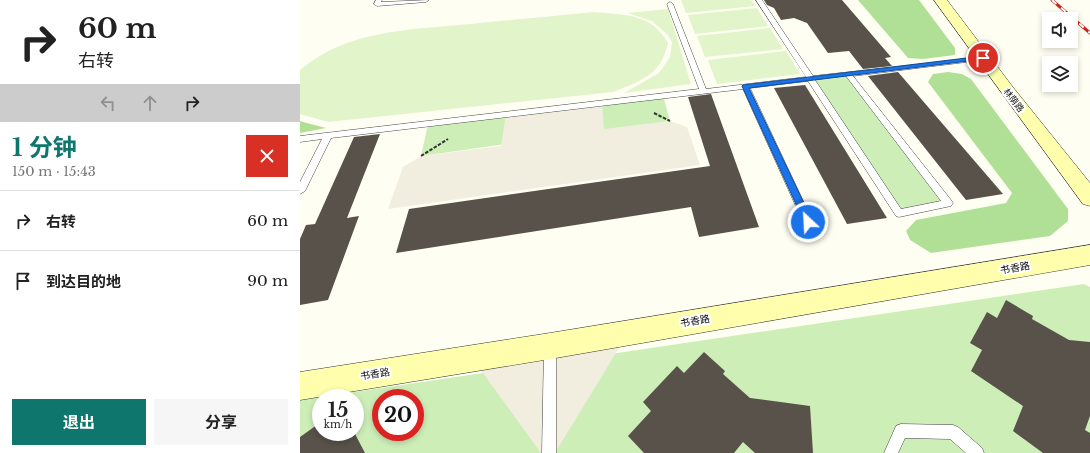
<!DOCTYPE html>
<html lang="zh">
<meta charset="utf-8">
<style>
body{margin:0;font-family:"Libre Baskerville","Noto Sans SC",serif;background:#f6f6f6;color:#222;height:100vh;display:flex;flex-direction:column;font-size:15px;white-space:nowrap}
*{box-sizing:border-box;margin:0}
p{font-size:13px;color:#767676}
.icon{flex:none;width:22px;height:22px;fill:none;stroke:currentColor;stroke-width:2;stroke-linecap:round;stroke-linejoin:round}
.map{position:relative;flex:1;overflow:hidden}
.side{display:flex;flex-direction:column;background:#fff;width:300px}
.side>*{flex:none}
.top-card{background:#fff;color:#222;overflow:hidden}
.controls{position:absolute;left:742px;top:12px;display:grid;gap:8px}
.controls a{display:grid;place-items:center;width:36px;height:36px;border-radius:0px;background:#fff;box-shadow:0 2px 6px #0003;font-size:20px}
.speed{position:absolute;left:12px;top:389px;display:flex;gap:8px;font-size:20px;font-weight:700;text-align:center}
.speed>*{display:grid;place-content:center;width:52px;height:52px;border-radius:50%;background:#fff;box-shadow:0 2px 6px #0003;line-height:1}
.speed small{font-size:10px;font-weight:400}
.speed .limit{border:6px solid #d22;background:#fff;color:#111}
.pin{position:absolute;display:grid;place-items:center;width:34px;height:34px;color:#fff;margin:-17px;border:2px solid #fff;border-radius:50%;box-shadow:0 1px 4px #0007}
.me{position:absolute;width:44px;margin:-22px;rotate:335deg;stroke-linejoin:round;filter:drop-shadow(0 0 3px #0008)}
.turn{display:flex;align-items:center;gap:14px;height:84px;padding:0 12px;font-size:18px}
.turn .icon{width:52px;height:52px;stroke-width:2.5}
.turn b{display:block;font-size:28px;line-height:34px}
.lanes{display:flex;align-items:center;height:38px;padding:0 12px;background:#0003;justify-content:center;gap:20px;direction:ltr}
.lanes .off{opacity:.35}
.round{display:grid;place-items:center;flex:none;width:42px;height:42px;border-radius:0px;background:#f6f6f6}
.headline{display:flex;align-items:center;justify-content:space-between;height:68px;padding:0 12px}
h1{font-size:24px;font-weight:700;line-height:30px;color:#0f766e}
.button{display:flex;gap:8px;margin-top:auto;padding:8px 12px}
.button a{flex:1;height:46px;border-radius:0px;background:#0f766e;color:#fff;font-size:16px;font-weight:700;line-height:46px;text-align:center}
.button a+a{background:#f6f6f6;color:#222}
ul{padding:0;list-style:none}
li{display:flex;align-items:center;gap:12px;height:60px;padding:0 12px;border-top:1px solid #e0e0e0}
li div{flex:1}
li b{display:block;font-size:15px}
li em{font-style:normal}
main{display:flex;flex:1;min-height:0}
.map>svg:first-child{display:block}
.green{fill:#ceeeb8;fill-rule:evenodd}
.forest{fill:#b0e095}
.pitch{fill:#e1f4ca}
.plaza{fill:#f1eedf}
.building{fill:#59524b}
.lines{fill:none;stroke-linecap:round;stroke-linejoin:round}
.lane-casing{stroke:#434343;stroke-width:1}
.secondary-casing{stroke:#323232;stroke-width:1}
.path{stroke:#323232;stroke-width:2;stroke-dasharray:3.5 1.5;stroke-linecap:butt}
.lane{fill:#fff;fill-rule:evenodd}
.secondary{fill:#fffead;fill-rule:evenodd}
.rail-casing{stroke:#cc241b;stroke-width:3}
.rail{stroke:#fff;stroke-width:2;stroke-dasharray:6;stroke-linecap:butt}
.route{fill:#1a73e8;stroke:#114b97}
.labels{text-anchor:middle;dominant-baseline:central;stroke-width:4;stroke-linejoin:round;paint-order:stroke}
.far-street-label{font-size:9px;fill:#101010;stroke:#fff}
.street-label{font-size:10px;fill:#101010;stroke:#fff}
</style>
<main>
<section class="side">
<div class="top-card">
<div class="turn"><svg class="icon" aria-label="right" viewBox="0 0 24 24"><path d="M7 20v-9h11M14 6l5 5-5 5"/></svg><div><b>60 m</b>右转</div></div>
<div class="lanes"><svg class="icon off" aria-label="left" viewBox="0 0 24 24"><path d="M17 20v-9H6M10 6l-5 5 5 5"/></svg><svg class="icon off" aria-label="ahead" viewBox="0 0 24 24"><path d="M12 20V5M6 11l6-6 6 6"/></svg><svg class="icon" aria-label="right" viewBox="0 0 24 24"><path d="M7 20v-9h11M14 6l5 5-5 5"/></svg></div>
</div>
<div class="headline"><div><h1>1 分钟</h1><p>150 m · 15:43</p></div><a class="round" style="background:#d93025;color:#fff"><svg class="icon" aria-label="close" viewBox="0 0 24 24"><path d="M6 6l12 12M18 6L6 18"/></svg></a></div>
<ul>
<li><svg class="icon" aria-label="right" viewBox="0 0 24 24"><path d="M7 20v-9h11M14 6l5 5-5 5"/></svg><div><b>右转</b></div><em>60 m</em></li>
<li><svg class="icon" aria-label="arrive" viewBox="0 0 24 24"><path d="M6 21V4h12l-3 4 3 4H6"/></svg><div><b>到达目的地</b></div><em>90 m</em></li>
</ul>
<div class="button"><a>退出</a><a>分享</a></div>
</section>
<div class="map">
<svg width="790" height="453" viewBox="0 0 790 453">
<rect width="100%" height="100%" fill="#fffef2"/>
<path class="green" d="M 548,74 L 648,203 L 599,213 L 512,78 Z
M 363,95 L 370,121 L 121,156 L 128,124 Z
M 784,284 L 790,287 L 790,453 L 0,453 L 0,400 ZM 21,398 L 55,398 L 55,432 L 21,432 ZM 81,398 L 115,398 L 115,432 L 81,432 Z"/>
<path class="forest" d="M 558,0 L 619,0 L 655,48 L 655,55 L 623,59 L 608,58 Z
M 648,72 L 662,74 L 671,79 L 768,209 L 768,221 L 750,236 L 631,253 L 610,240 L 606,231 L 616,220 L 706,203 L 712,193 L 628,82 L 633,74 Z
M 0,121 L 3,122 L 26,128 L 0,133 Z"/>
<path class="pitch" d="M 381,0 L 451,0 L 455,6 L 386,13 Z
M 457,8 L 468,26 L 395,34 L 388,15 Z
M 368,9 L 391,84 L 324,93 L 359,73 L 370,57 L 372,42 L 368,35 L 352,21 L 328,13 Z
M 294,12 C 325,15 351,13 368,43 C 361,75 341,81 313,92 L 28,122 L 0,114 L 0,70 C 49,29 110,30 170,24 C 211,20 253,16 294,12 Z
M 470,28 L 483,49 L 405,57 L 397,36 Z
M 486,51 L 500,74 L 417,84 L 408,60 Z"/>
<path class="plaza" d="M 302,103 L 304,129 L 370,121 L 387,127 L 400,165 L 88,209 L 103,167 L 121,156 L 201,146 L 206,114 Z
M 328,333 L 255,453 L 241,453 L 172,358 Z"/>
<path class="building" d="M 464,0 L 542,0 L 591,57 L 585,58 L 592,66 L 563,69 L 549,51 L 528,53 L 507,23 L 494,18 L 481,20 L 474,8 L 467,5 Z
M 598,72 L 703,194 L 666,200 L 568,76 Z
M 505,85 L 587,218 L 547,224 L 474,88 Z
M 411,94 L 459,227 L 399,237 L 391,207 L 96,253 L 109,209 L 410,166 L 388,97 Z
M 80,134 L 47,218 L 59,216 L 28,300 L 0,305 L 0,239 L 6,225 L 15,224 L 54,137 Z
M 706,300 L 733,316 L 732,319 L 769,340 L 790,342 L 790,416 L 785,430 L 790,433 L 790,453 L 743,453 L 713,431 L 723,406 L 671,371 L 682,350 L 670,343 L 687,312 L 697,318 Z
M 404,352 L 425,371 L 423,374 L 450,398 L 510,406 L 513,453 L 455,453 L 443,442 L 434,453 L 344,453 L 328,436 L 351,411 L 343,402 L 377,366 L 384,373 Z
M 21,422 L 21,432 L 54,432 L 65,453 L 0,453 L 0,437 Z"/>
<g class="lines">
<g class="lane-casing">
<path id="lane" d="M 76,0 L 82,0 L 81,2 L 129,0 L 126,2 L 77,6 L 74,4 Z
M 456,0 L 462,0 L 513,76 L 685,57 L 686,58 L 683,60 L 553,76 L 651,200 L 653,203 L 651,206 L 599,217 L 596,216 L 508,81 L 450,88 L 513,222 L 512,225 L 504,225 L 503,222 L 443,89 L 31,138 L 5,191 L 0,194 L 0,182 L 22,139 L 0,142 L 0,136 L 399,89 L 367,4 L 370,2 L 373,4 L 406,89 L 506,77 ZM 546,76 L 641,201 L 601,209 L 515,80 Z
M 250,340 L 254,342 L 256,346 L 256,453 L 242,453 L 244,346 L 246,342 Z
M 601,424 L 653,425 L 658,427 L 682,448 L 684,453 L 666,453 L 650,439 L 605,438 L 598,453 L 584,453 L 596,426 Z"/>
</g>
<g class="secondary-casing">
<path id="secondary" d="M 634,0 L 647,0 L 712,86 L 790,183 L 790,206 L 783,204 Z
M 790,245 L 790,265 L 250,359 L 0,400 L 0,372 L 250,333 Z"/>
</g>
<path class="path" d="M 354,113 L 370,121
M 121,156 L 148,139"/>
<use href="#lane" class="lane"/>
<use href="#secondary" class="secondary"/>
<g class="rail-casing">
<path id="rail" d="M 752,0 L 790,33"/>
</g>
<use href="#rail" class="rail"/>
</g>
<path class="route" d="M 683,56 L 686,58 L 685,59 L 449,88 L 513,222 L 508,226 L 505,224 L 442,86 L 443,85 Z"/>
<g class="labels">
<g class="far-street-label">
<text transform="translate(714 100) rotate(52)">林荫路</text>
</g>
<g class="street-label">
<text transform="translate(715 268) rotate(-10)">书香路</text>
<text transform="translate(395 321) rotate(-10)">书香路</text>
<text transform="translate(75 374) rotate(-9)">书香路</text>
</g>
</g>
</svg>
<div class="controls">
<a><svg class="icon" aria-label="sound" viewBox="0 0 24 24"><path d="M4 9h4l5-4v14l-5-4H4zM17 9q2 3 0 6"/></svg></a>
<a><svg class="icon" aria-label="layers" viewBox="0 0 24 24"><path d="M12 4l9 5-9 5-9-5zM3 14l9 5 9-5"/></svg></a>
</div>
<div class="speed"><div>15<small>km/h</small></div><div class="limit">20</div></div>
<div class="pin" style="left:683px;top:58px;background:#d93025"><svg class="icon" aria-label="arrive" viewBox="0 0 24 24"><path d="M6 21V4h12l-3 4 3 4H6"/></svg></div>
<svg class="me" style="left:508px;top:222px" viewBox="-20 -20 40 40"><circle r="17" fill="#1a73e8" stroke="#fff" stroke-width="3"/><path d="M0-11L8 9 0 5-8 9z" fill="#fff"/></svg>
</div>
</main>
